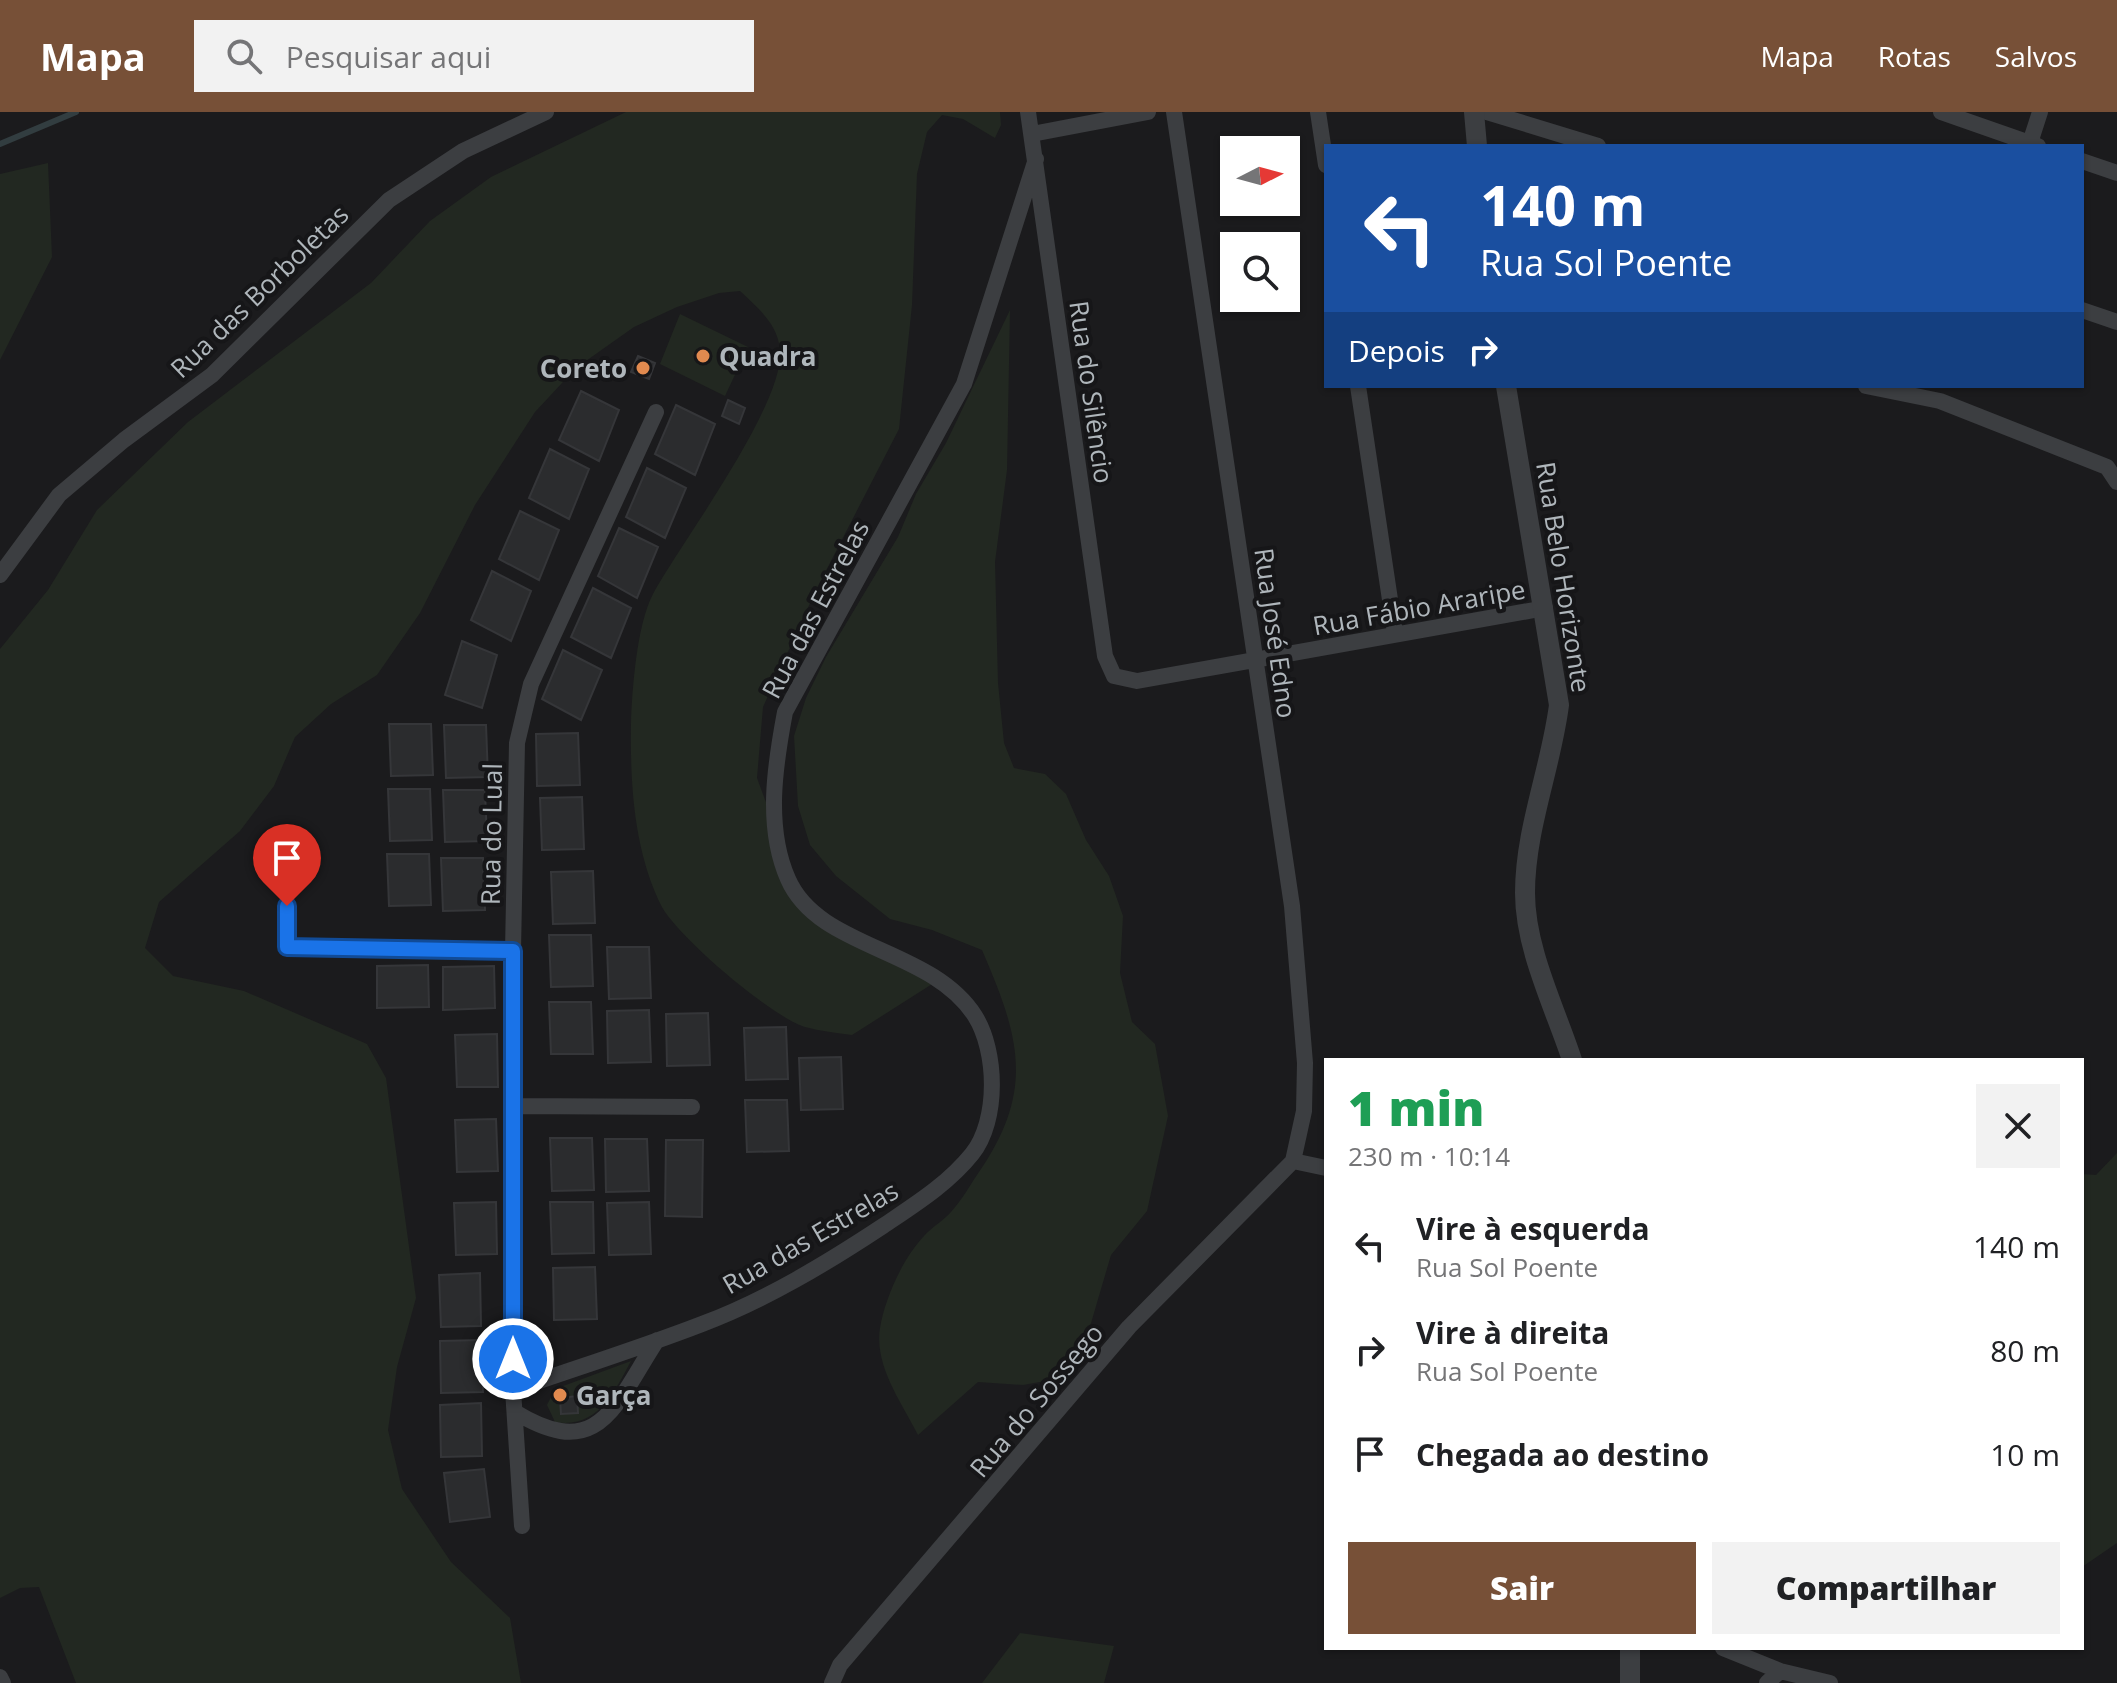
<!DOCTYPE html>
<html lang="pt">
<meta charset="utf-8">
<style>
body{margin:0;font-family:"Open Sans",sans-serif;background:#f2f2f2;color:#202124;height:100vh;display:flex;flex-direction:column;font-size:30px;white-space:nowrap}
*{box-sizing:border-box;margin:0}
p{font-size:26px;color:#757577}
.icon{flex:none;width:44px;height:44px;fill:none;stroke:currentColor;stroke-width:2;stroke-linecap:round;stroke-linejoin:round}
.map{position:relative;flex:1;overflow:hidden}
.details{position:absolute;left:1324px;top:946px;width:760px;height:592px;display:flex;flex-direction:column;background:#fff;border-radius:0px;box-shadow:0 2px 6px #0004}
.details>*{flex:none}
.hud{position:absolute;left:1324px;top:32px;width:760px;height:244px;border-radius:0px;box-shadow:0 2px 6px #0004;background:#1a4fa0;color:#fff;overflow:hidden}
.needle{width:52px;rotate:84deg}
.controls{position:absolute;left:1220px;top:24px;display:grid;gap:16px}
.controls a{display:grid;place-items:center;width:80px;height:80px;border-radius:0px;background:#fff;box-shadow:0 2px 6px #0004;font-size:40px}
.pin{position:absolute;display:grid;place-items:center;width:68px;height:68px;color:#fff;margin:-82px -34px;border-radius:50% 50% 50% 0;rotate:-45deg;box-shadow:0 0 8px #0007}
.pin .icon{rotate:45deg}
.me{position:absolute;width:88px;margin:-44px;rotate:0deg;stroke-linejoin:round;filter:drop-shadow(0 0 6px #0008)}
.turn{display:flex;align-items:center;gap:28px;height:168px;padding:0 24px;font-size:36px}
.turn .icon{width:104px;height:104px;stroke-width:2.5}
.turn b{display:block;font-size:56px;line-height:68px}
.then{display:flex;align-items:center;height:76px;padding:0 24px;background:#0003;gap:16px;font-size:30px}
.round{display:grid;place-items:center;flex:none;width:84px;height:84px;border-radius:0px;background:#f2f2f2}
.head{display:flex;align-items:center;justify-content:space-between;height:136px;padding:0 24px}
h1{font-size:48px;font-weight:800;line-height:60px;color:#1e9e55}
.cta{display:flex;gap:16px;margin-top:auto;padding:16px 24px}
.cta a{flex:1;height:92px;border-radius:0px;background:#775037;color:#fff;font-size:32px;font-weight:800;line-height:92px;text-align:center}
.cta a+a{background:#f2f2f2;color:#202124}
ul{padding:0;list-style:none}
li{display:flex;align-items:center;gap:24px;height:104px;padding:0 24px}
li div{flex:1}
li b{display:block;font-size:30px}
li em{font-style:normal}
header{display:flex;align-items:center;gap:48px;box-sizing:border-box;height:112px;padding:0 40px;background:#775037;color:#fff}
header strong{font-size:38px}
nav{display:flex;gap:44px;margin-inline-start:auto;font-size:28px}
.search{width:560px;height:72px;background:#f2f2f2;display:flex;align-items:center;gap:20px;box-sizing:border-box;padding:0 28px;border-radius:0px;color:#757577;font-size:30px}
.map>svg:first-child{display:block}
.green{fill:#222821}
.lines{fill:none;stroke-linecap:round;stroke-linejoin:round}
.stream{stroke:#323d40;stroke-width:6}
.building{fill:#2b2c2e;stroke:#353639;stroke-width:2}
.minor{stroke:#3c3e41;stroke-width:16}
.tertiary{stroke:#3c3e41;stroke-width:20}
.route-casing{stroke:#114b97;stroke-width:20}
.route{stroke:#1a73e8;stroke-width:14}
.poi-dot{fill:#e18a4f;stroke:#161618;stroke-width:3}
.labels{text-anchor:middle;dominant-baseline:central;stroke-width:8;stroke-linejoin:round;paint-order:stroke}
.street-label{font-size:26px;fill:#afb6bb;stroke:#161618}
.poi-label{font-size:26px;font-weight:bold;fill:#afb6bb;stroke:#161618;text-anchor:start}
</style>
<header>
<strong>Mapa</strong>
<div class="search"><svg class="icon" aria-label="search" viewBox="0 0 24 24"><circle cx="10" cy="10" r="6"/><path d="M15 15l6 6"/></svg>Pesquisar aqui</div>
<nav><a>Mapa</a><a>Rotas</a><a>Salvos</a></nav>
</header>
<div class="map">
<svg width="2117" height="1571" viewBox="0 0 2117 1571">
<rect width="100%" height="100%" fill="#1b1b1d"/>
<path class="green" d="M 626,0 L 1000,0 L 1001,13 L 995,26 L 963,7 L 942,3 L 927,20 L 917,62 L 912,193 L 899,317 L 816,478 L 763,595 L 757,666 L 803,791 L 940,867 L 852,923 C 837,921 820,919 805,915 C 772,905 679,826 662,795 C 634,740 630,672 631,612 C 632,577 637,512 653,482 C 682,429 786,291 780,237 C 777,211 758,196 740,179 L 719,181 L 677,195 L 634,215 L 576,256 L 535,300 L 475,393 L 420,501 L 377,563 L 331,592 L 295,625 L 274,674 L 240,719 L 159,790 L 145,836 L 173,864 L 244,879 L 367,932 L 386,966 L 416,1186 L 397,1255 L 388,1318 L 402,1377 L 451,1450 L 510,1506 L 521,1571 L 76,1571 L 39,1475 L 20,1476 L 0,1486 L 0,537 L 48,478 L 97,398 L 188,310 L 371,171 L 430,109 L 491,65 Z
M 48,51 L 52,145 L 0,248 L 0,62 Z
M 1010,198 L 1007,358 L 995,450 L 998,571 L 1004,631 L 1014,656 L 1045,662 L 1066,682 L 1086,728 L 1109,764 L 1123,804 L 1120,861 L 1132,910 L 1155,932 L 1168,1004 L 1147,1099 L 1111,1143 L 1084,1235 L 1051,1268 L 1023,1273 L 978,1270 L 918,1323 C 902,1291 874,1254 880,1216 C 885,1186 903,1146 924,1124 C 932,1115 943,1109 951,1100 C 962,1088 970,1073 979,1060 C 1036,977 1019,924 982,838 L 932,818 L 890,807 L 836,764 L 810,733 L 798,694 L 794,624 L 806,586 L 826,545 L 898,425 L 916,382 L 946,331 Z
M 680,202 L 748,235 L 725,284 L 660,252 Z
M 2117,1041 L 2117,1431 L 2082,1455 L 2082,1062 L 2096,1063 Z
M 631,1249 C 614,1281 597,1317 555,1310 L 547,1293 L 555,1277 Z
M 1020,1521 L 1114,1534 L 1104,1571 L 982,1571 Z"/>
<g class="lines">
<path class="stream" d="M 0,32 L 76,0"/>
</g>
<path class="building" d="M 638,244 L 655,251 L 649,267 L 631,260 Z
M 581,279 L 619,298 L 599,349 L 559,328 Z
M 728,288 L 745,296 L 739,312 L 722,304 Z
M 676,293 L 715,312 L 695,363 L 655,342 Z
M 550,337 L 589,357 L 569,407 L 529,386 Z
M 647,356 L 686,376 L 665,426 L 626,405 Z
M 520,399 L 559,418 L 539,468 L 499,447 Z
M 619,416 L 658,435 L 637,486 L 598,464 Z
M 492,459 L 531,479 L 511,529 L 471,508 Z
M 593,476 L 631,496 L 611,546 L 571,525 Z
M 462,529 L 497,543 L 482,596 L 445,583 Z
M 563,538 L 602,558 L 581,608 L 542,587 Z
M 389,612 L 431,612 L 433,663 L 391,664 Z
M 444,613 L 486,613 L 488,665 L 446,666 Z
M 578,621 L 580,673 L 537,674 L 536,622 Z
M 388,677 L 430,677 L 432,728 L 390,729 Z
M 443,678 L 485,678 L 487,729 L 445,730 Z
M 582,685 L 584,737 L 542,738 L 540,686 Z
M 387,742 L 429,742 L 431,793 L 389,794 Z
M 441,746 L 483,746 L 485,798 L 443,799 Z
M 593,759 L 595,811 L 553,812 L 551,760 Z
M 549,823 L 591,823 L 593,874 L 551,875 Z
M 607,835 L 649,835 L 651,886 L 609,887 Z
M 428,853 L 429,895 L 377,896 L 377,854 Z
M 494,854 L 495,896 L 443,898 L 443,855 Z
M 549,890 L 591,890 L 593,942 L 551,942 Z
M 649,898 L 651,950 L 608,951 L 607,899 Z
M 708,901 L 710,953 L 667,954 L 666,902 Z
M 786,915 L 788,967 L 746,968 L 744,916 Z
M 497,922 L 498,975 L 457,975 L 455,923 Z
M 841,945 L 843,997 L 801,998 L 799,946 Z
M 745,988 L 787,988 L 789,1039 L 747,1040 Z
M 496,1007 L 498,1059 L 457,1060 L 455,1008 Z
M 550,1026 L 592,1026 L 594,1078 L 552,1079 Z
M 605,1027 L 647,1027 L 649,1079 L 606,1080 Z
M 666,1028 L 703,1028 L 702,1105 L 665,1104 Z
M 496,1090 L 497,1142 L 456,1143 L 454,1091 Z
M 550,1090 L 593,1090 L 594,1141 L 552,1142 Z
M 649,1090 L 651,1142 L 609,1143 L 607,1091 Z
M 595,1155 L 597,1207 L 554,1208 L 553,1156 Z
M 480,1161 L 481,1214 L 441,1215 L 439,1163 Z
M 481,1228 L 483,1280 L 441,1281 L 440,1229 Z
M 577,1284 L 578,1301 L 561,1302 L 560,1286 Z
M 481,1291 L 482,1344 L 441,1345 L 440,1293 Z
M 484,1357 L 490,1405 L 450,1410 L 444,1361 Z"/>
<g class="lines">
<path class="minor" d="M 1028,0 L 1105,544 L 1114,564 L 1137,569 L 1545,496
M 1174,0 L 1292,794 L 1305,951 L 1304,999 L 1293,1049
M 1318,0 L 1326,53
M 1487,0 L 1598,34
M 1941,0 L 2038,34
M 1032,22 L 1148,0
M 2029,34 L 2040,0
M 2082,49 L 2117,61
M 2082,198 L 2117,210
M 1358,274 L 1395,521
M 1866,274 L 1940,289 L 2107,355 L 2117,370
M 0,463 L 59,383 L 124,328 L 212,263 L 389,88 L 463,39 L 546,0
M 287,794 L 287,835 L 513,839
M 513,994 L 692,995
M 1293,1049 L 1326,1056
M 513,1278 C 576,1256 640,1236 702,1212 C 766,1188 827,1151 883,1114 C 914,1093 948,1072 972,1042 C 999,1008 997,939 975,904 C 931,835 819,838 788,767 C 765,715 775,653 785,600 L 964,272 L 1036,47
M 515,1300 C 600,1352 615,1292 657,1228
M 522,1414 L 513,1278 L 513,839 L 517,631 L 531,572 L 656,300
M 1723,1536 L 1780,1559
M 0,1565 L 3,1571
M 832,1571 L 840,1553 L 1129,1215 L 1293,1049
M 1767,1571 L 1780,1559 L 1830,1571"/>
<path class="tertiary" d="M 1474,0 L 1477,34
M 1506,274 L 1559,593 C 1551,656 1525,717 1525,781 C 1525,837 1555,896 1572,948
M 1630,1571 L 1630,1536"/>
</g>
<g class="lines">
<g class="route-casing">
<path id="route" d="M 287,794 L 287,835 L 513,839 L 513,1247"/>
</g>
<use href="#route" class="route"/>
</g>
<g class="poi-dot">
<circle cx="703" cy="244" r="8"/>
<circle cx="643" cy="256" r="8"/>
<circle cx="560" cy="1283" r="8"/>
</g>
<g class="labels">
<g class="street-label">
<text transform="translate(259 179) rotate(-44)">Rua das Borboletas</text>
<text transform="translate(1092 280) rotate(82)">Rua do Silêncio</text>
<text transform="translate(1564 465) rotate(81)">Rua Belo Horizonte</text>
<text transform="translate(1419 495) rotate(-10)">Rua Fábio Araripe</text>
<text transform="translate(815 497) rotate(-62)">Rua das Estrelas</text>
<text transform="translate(1276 521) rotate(82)">Rua José Edno</text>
<text transform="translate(491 722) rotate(-89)">Rua do Lual</text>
<text transform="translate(810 1125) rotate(-30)">Rua das Estrelas</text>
<text transform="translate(1036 1288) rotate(-50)">Rua do Sossego</text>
</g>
<g class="poi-label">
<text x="719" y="244">Quadra</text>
<text x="627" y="256" text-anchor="end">Coreto</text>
<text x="576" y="1283">Garça</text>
</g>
</g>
</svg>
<div class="controls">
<a><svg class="needle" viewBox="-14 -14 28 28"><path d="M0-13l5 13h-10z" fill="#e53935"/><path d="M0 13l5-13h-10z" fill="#757577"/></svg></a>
<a><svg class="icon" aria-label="search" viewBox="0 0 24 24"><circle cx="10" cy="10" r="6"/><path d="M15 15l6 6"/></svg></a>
</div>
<div class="pin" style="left:287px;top:794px;background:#d93025"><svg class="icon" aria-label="arrive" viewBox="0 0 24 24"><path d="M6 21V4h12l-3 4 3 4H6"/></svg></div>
<svg class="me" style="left:513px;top:1247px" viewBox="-20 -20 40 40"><circle r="17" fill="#1a73e8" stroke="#fff" stroke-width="3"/><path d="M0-11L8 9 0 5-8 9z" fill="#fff"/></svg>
<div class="hud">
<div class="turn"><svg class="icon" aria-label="left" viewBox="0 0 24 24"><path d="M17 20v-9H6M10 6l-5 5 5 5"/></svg><div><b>140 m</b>Rua Sol Poente</div></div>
<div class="then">Depois<svg class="icon" aria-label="right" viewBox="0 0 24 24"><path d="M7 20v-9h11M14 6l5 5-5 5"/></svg></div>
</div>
<section class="details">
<div class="head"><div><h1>1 min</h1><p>230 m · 10:14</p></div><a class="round"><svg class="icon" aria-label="close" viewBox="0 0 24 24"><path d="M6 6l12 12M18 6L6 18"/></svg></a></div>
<ul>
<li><svg class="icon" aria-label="left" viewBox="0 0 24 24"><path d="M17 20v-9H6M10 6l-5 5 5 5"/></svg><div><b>Vire à esquerda</b><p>Rua Sol Poente</p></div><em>140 m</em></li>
<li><svg class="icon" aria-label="right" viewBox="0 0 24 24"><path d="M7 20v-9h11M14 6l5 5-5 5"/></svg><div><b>Vire à direita</b><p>Rua Sol Poente</p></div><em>80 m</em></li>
<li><svg class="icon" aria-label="arrive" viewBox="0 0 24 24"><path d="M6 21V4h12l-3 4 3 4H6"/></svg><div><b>Chegada ao destino</b></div><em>10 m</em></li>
</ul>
<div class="cta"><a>Sair</a><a>Compartilhar</a></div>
</section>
</div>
